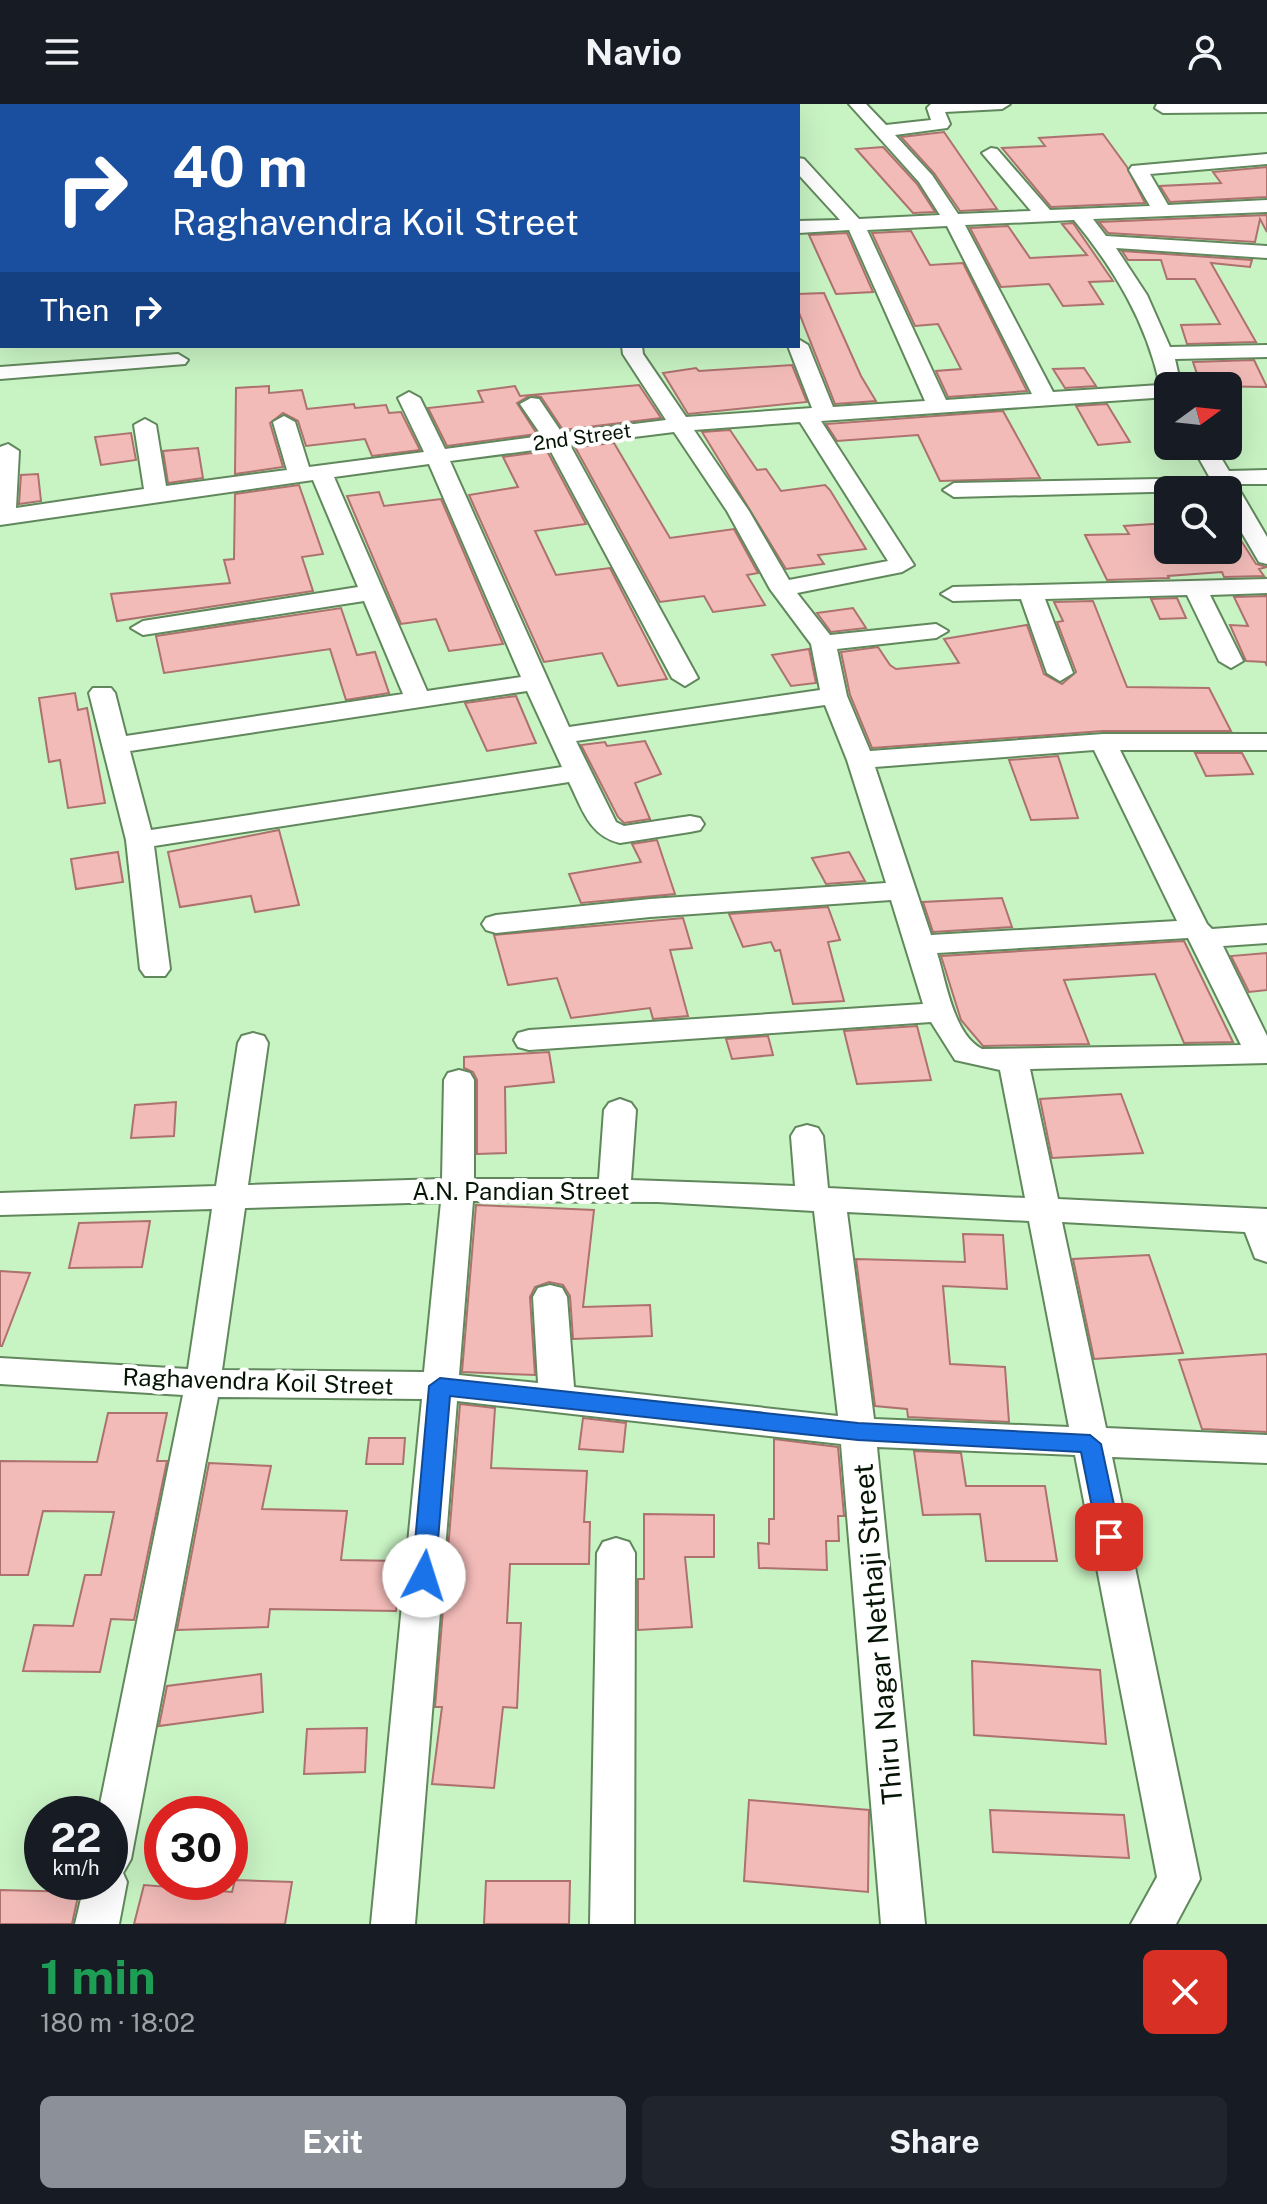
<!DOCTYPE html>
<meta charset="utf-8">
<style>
body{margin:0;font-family:"Public Sans",sans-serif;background:#20242c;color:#f1f3f6;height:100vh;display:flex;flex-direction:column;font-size:30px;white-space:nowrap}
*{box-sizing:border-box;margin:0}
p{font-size:26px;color:#9ea1a6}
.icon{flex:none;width:44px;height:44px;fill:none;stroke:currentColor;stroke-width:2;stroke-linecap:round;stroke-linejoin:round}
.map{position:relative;height:1820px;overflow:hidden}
.panel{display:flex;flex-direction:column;background:#171b24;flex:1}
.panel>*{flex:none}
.top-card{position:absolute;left:0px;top:0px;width:800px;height:244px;box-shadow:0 8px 32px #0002;background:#1a4fa0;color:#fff;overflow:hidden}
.needle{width:52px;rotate:75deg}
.tools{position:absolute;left:1154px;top:268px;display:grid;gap:16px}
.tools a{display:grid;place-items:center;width:88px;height:88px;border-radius:12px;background:#171b24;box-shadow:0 8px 32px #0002;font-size:40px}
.speed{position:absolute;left:24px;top:1692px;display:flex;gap:16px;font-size:40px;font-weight:700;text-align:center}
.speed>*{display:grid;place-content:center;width:104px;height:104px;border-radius:50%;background:#171b24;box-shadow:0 8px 32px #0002;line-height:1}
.speed small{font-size:20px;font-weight:400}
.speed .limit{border:12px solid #d22;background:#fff;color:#111}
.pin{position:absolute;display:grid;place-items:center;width:68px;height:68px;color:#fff;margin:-34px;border-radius:16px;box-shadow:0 4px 12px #0006}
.me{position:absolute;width:88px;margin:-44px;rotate:5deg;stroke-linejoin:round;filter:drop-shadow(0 0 6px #0008)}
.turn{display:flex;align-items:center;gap:28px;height:168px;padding:0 40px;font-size:36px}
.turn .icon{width:104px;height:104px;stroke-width:2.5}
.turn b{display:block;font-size:56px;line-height:68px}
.then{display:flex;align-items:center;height:76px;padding:0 40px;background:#0003;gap:16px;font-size:30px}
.round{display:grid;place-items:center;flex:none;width:84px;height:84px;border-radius:12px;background:#20242c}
.head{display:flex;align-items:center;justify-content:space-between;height:136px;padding:0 40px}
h1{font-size:48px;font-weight:700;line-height:60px;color:#1e9e55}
.cta{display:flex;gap:16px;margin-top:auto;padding:16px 40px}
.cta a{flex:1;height:92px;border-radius:12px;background:#8c9099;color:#fff;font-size:32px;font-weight:700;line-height:92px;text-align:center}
.cta a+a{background:#20242c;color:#f1f3f6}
header{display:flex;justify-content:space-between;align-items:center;height:104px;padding:0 40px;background:#171b24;font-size:36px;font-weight:700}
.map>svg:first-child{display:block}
.building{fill:#f2bbb8;stroke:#ad716e;stroke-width:2}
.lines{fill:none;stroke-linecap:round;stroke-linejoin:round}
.minor-casing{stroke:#61885d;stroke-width:4}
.minor{fill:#fff;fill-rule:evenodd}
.route{fill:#1a73e8;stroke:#114b97;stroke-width:2}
.labels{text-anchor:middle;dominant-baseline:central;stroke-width:8;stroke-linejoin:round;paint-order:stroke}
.far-street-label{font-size:20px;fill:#051404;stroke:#fff}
.street-label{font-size:24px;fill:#051404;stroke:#fff}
.near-street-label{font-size:28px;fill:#051404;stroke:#fff}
</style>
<header><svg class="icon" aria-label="menu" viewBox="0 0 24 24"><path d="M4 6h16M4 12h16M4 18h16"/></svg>Navio<svg class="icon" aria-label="person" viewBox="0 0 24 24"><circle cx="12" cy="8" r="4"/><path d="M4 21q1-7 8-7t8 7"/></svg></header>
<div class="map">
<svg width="1267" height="1820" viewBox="0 0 1267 1820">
<rect width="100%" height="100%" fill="#c8f3c3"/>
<path class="building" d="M 944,28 L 997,105 L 960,107 L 934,69 L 901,33 Z
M 1103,30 L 1127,63 L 1145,99 L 1051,103 L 1002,44 L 1045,42 L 1039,34 Z
M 883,43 L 917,80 L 935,108 L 913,109 L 856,45 Z
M 1267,63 L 1267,93 L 1170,98 L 1160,82 L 1221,79 L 1213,68 Z
M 1267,111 L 1267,128 L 1260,115 L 1255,138 L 1108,129 L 1099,118 Z
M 1073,119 L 1113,177 L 1089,178 L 1103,200 L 1063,202 L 1049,180 L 1001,183 L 970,124 L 1008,122 L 1030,154 L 1087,151 L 1062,120 Z
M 911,127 L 930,161 L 963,159 L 1027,287 L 948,293 L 936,267 L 961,265 L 938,220 L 915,222 L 872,129 Z
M 847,129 L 873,188 L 836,190 L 809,131 Z
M 1122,147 L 1252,156 L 1250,163 L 1211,159 L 1256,238 L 1187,240 L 1181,221 L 1220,220 L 1195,175 L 1167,175 L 1161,156 L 1128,156 Z
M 824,189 L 861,272 L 876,297 L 835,300 L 798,206 L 798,190 Z
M 1254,256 L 1267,283 L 1201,282 L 1193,258 Z
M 792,261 L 807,298 L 688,310 L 663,269 L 696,264 L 699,267 Z
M 1084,264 L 1096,282 L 1065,284 L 1053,265 Z
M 639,281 L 661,314 L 563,326 L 541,293 L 531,291 L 517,299 L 537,330 L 447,342 L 428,304 L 483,298 L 478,287 L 515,282 L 520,292 Z
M 269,282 L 269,289 L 302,286 L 307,305 L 354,300 L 355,304 L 386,301 L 389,309 L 401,308 L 420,346 L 372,352 L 365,335 L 306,342 L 298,317 L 283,309 L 270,319 L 283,363 L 235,370 L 236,284 Z
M 1107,300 L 1130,338 L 1098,341 L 1076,302 Z
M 1003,307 L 1040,374 L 940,377 L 918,331 L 837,337 L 826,320 Z
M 730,326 L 757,366 L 766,365 L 781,387 L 825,381 L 830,386 L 866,445 L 818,451 L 824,460 L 786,465 L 702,328 Z
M 131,329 L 136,356 L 101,361 L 95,333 Z
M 614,339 L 670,434 L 734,425 L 758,469 L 747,471 L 765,501 L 713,508 L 704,492 L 660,498 L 575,343 Z
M 198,344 L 203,374 L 168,379 L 163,347 Z
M 547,347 L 586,420 L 535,427 L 556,471 L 610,464 L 667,575 L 618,582 L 602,549 L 544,558 L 469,391 L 518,383 L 503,353 Z
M 38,370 L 41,397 L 19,400 L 21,371 Z
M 299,381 L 323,450 L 302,453 L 313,487 L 117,517 L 111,490 L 230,479 L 224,456 L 234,455 L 235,390 Z
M 379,388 L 384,402 L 441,395 L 503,540 L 449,547 L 436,515 L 401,520 L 347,392 Z
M 1228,416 L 1256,460 L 1267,463 L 1259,465 L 1264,472 L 1224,473 L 1222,468 L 1168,472 L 1169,474 L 1107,476 L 1085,431 L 1129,430 L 1124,422 L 1168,419 L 1168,446 L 1228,446 Z
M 1267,492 L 1267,562 L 1265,558 L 1246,557 L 1230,521 L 1248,522 L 1234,493 Z
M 1177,494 L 1186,514 L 1160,515 L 1151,495 Z
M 1093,497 L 1127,583 L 1209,584 L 1231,627 L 1103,627 L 872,644 L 850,591 L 841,548 L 878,543 L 890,561 L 896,565 L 959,559 L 944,535 L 1027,521 L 1044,570 L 1062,580 L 1076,568 L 1057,518 L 1063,517 L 1054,498 Z
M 341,504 L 357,551 L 375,548 L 389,589 L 346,596 L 330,545 L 164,569 L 156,532 Z
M 853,504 L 866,524 L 831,528 L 817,509 Z
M 809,545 L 816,579 L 791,582 L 772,551 Z
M 75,589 L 78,606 L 87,604 L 105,699 L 68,704 L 60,656 L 49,658 L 39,594 Z
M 516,592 L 536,639 L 487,647 L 465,599 Z
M 645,637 L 661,670 L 635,679 L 650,715 L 624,719 L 618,713 L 581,641 L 605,638 L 607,642 Z
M 1195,649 L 1242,649 L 1253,670 L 1206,672 Z
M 1058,652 L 1078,714 L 1031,716 L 1009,656 Z
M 279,726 L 299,801 L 255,808 L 251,792 L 180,803 L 168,748 Z
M 657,736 L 675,790 L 581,799 L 569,770 L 641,758 L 632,740 Z
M 118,748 L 123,778 L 76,785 L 71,755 Z
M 849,748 L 865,777 L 826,780 L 812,754 Z
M 1002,794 L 1012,823 L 933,828 L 923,798 Z
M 828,803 L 840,836 L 828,838 L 844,897 L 793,900 L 780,846 L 775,847 L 771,838 L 743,843 L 729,810 Z
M 683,814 L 692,844 L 670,846 L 688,912 L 653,915 L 650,904 L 571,914 L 557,874 L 508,881 L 494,831 Z
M 1184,837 L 1233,938 L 1184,939 L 1155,870 L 1064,876 L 1089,940 L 983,942 L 961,916 L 941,852 Z
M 1267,849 L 1267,886 L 1249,888 L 1231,852 Z
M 917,922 L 931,976 L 857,980 L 844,927 Z
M 768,932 L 773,951 L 732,955 L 726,935 Z
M 549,948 L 554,978 L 505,983 L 506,1049 L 477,1050 L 477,976 L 473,968 L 464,964 L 464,953 Z
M 1121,990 L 1143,1049 L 1052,1054 L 1040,995 Z
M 176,998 L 174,1032 L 131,1034 L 135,1001 Z
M 476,1101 L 594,1106 L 583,1203 L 650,1201 L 652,1232 L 573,1235 L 570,1192 L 563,1181 L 549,1178 L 535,1183 L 530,1193 L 535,1271 L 462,1268 Z
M 150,1117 L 142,1163 L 69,1164 L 79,1119 Z
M 963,1130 L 1003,1131 L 1007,1185 L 943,1182 L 950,1260 L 1005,1263 L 1009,1318 L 908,1313 L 907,1305 L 875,1302 L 856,1155 L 965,1158 Z
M 1149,1151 L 1183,1249 L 1094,1255 L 1073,1155 Z
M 0,1167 L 30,1169 L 2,1242 L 0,1242 Z
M 1267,1250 L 1267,1328 L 1202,1325 L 1179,1256 Z
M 460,1300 L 495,1304 L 491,1364 L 587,1367 L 584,1418 L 590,1418 L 589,1460 L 510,1460 L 507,1519 L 521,1519 L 517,1604 L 503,1603 L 494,1684 L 432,1680 L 442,1603 L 435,1603 Z
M 108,1309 L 167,1309 L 157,1357 L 167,1357 L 134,1516 L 111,1515 L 100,1568 L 23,1567 L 34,1521 L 73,1522 L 85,1471 L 101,1471 L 114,1408 L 43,1407 L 28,1471 L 0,1471 L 0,1357 L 97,1358 Z
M 583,1314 L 626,1319 L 623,1348 L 579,1345 Z
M 369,1334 L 405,1334 L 403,1360 L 366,1360 Z
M 774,1335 L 838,1343 L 844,1412 L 838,1412 L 839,1437 L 826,1437 L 827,1466 L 759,1464 L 758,1439 L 769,1440 L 769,1415 L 774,1415 Z
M 914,1347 L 961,1349 L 966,1382 L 1045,1382 L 1057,1457 L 986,1457 L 980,1410 L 923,1411 Z
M 209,1359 L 271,1362 L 262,1405 L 347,1407 L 341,1456 L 402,1457 L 396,1507 L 270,1505 L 268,1523 L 177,1526 Z
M 644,1410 L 714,1411 L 714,1453 L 685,1453 L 692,1523 L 638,1526 L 638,1475 L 644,1475 Z
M 972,1557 L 1100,1566 L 1106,1640 L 974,1631 Z
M 261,1570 L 263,1608 L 159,1622 L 167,1582 Z
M 367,1624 L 365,1668 L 304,1670 L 307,1625 Z
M 749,1696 L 869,1706 L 868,1788 L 744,1777 Z
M 990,1706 L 1124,1711 L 1129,1754 L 993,1748 Z
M 235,1776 L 292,1778 L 285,1820 L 134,1820 L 144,1781 L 232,1788 Z
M 486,1777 L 570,1777 L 569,1820 L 484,1820 Z
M 0,1786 L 79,1788 L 72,1820 L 0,1820 Z"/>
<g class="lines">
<g class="minor-casing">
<path id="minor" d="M 441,0 L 457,0 L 457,2 L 441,2 Z
M 629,0 L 645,0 L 645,2 L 629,2 Z
M 742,0 L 759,0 L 760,2 L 743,2 Z
M 849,0 L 866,0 L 886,21 L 931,16 L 927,4 L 931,0 L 1010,0 L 1002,5 L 945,8 L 950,20 L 947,24 L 895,31 L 932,71 L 958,110 L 1031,107 L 982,49 L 991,44 L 997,45 L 1050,106 L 1150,102 L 1129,66 L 1132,62 L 1267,50 L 1267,60 L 1150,70 L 1168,101 L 1267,96 L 1267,108 L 1093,115 L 1106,132 L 1267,142 L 1267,154 L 1116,144 L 1147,191 L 1170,243 L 1267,241 L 1267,253 L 1175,255 L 1181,282 L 1168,282 L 1168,293 L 821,317 L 914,461 L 902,468 L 797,489 L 830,531 L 936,520 L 948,527 L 936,534 L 837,545 L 847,592 L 870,647 L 1103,630 L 1267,630 L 1267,646 L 1120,646 L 1207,820 L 1212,825 L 1267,821 L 1267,839 L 1223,842 L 1267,932 L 1267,959 L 1030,965 L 1058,1095 L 1267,1105 L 1267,1158 L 1255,1154 L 1245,1128 L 1062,1118 L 1106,1324 L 1267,1331 L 1267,1359 L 1112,1353 L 1200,1775 L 1176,1820 L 1131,1820 L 1157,1773 L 1075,1351 L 877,1343 L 925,1820 L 881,1820 L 841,1340 L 457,1297 L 415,1820 L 371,1820 L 422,1295 L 218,1293 L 131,1755 L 123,1769 L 127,1778 L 119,1820 L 75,1820 L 85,1778 L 110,1778 L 110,1710 L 98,1710 L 183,1291 L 0,1280 L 0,1254 L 188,1265 L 212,1105 L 0,1111 L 0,1089 L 216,1082 L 238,939 L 242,932 L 253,929 L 264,932 L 268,939 L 248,1081 L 442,1075 L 444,976 L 448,969 L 459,966 L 470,969 L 474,976 L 474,1075 L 599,1075 L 604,1006 L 609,999 L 620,995 L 631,999 L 636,1006 L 631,1076 L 795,1082 L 791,1032 L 796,1024 L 807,1021 L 818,1024 L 823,1032 L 828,1084 L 1025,1094 L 1000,966 L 955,956 L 931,918 L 529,946 L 518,943 L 514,936 L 518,929 L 529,926 L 923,900 L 891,796 L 650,813 L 496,829 L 486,826 L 482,820 L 486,814 L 496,811 L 650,795 L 886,779 L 847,656 L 825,601 L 576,637 L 616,718 L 624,722 L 690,712 L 700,714 L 704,720 L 700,726 L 690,728 L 620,739 C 589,732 582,704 569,678 L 154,742 L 170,865 L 165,872 L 145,872 L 140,865 L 126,736 L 89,589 L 93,584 L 111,584 L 115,589 L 126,632 L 403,590 L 364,497 L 143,531 L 131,524 L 143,517 L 358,483 L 313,376 L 0,421 L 0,343 L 8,340 L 19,347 L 16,404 L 144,385 L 134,321 L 145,315 L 156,321 L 166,382 L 287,366 L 273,318 L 284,312 L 295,318 L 309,363 L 424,348 L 398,294 L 409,288 L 420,294 L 445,345 L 542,332 L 520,300 L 531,294 L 539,295 L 562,329 L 666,316 L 623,250 L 622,242 L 642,242 L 643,250 L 686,313 L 812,304 L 788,242 L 798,242 L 798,235 L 808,241 L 833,303 L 925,297 L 849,126 L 798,129 L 798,117 L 840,116 L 798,70 L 798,54 L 804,55 L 859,115 L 940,111 L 919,78 ZM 1074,116 C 1115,166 1146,218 1160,281 L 1053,288 L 965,121 ZM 947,122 L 1032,290 L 946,296 L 867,126 ZM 800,318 L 888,457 L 789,476 L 749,407 L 694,326 ZM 674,328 L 727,407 L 770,485 L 811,540 L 820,586 L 569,623 L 450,357 L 549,344 L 672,574 L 685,582 L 698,574 L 570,341 ZM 429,360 L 521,573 L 427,587 L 334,373 ZM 527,587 L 562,663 L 151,726 L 130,647 ZM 1094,646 L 1177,817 L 931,831 L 875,663 ZM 1188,834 L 1241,941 L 982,945 C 953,930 946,877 937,849 ZM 473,1097 L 658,1098 L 814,1107 L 838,1312 L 574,1283 L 567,1193 L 562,1184 L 550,1181 L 538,1184 L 533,1193 L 538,1279 L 459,1271 ZM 441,1098 L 424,1268 L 222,1266 L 245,1104 ZM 847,1108 L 1029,1117 L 1069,1323 L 874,1315 Z
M 1157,0 L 1267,0 L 1267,8 L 1163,9 L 1155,4 Z
M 0,63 L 2,63 L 2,73 L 0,73 Z
M 0,178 L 2,178 L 2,190 L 0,190 Z
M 178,250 L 188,256 L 185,260 L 0,275 L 0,263 Z
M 1192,342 L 1214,342 L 1229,367 L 1267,366 L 1267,380 L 1236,380 L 1267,433 L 1267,460 L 1259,458 L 1228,405 L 1228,386 L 954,393 L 943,386 L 954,379 L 1210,374 Z
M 1267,475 L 1267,489 L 1210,491 L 1243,557 L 1231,564 L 1219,557 L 1187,491 L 1045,495 L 1073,569 L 1060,577 L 1047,569 L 1021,495 L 953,497 L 941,490 L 953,483 Z
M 616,1434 L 629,1438 L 635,1449 L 634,1820 L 590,1820 L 597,1449 L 603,1438 Z"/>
</g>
<use href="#minor" class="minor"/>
</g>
<path class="route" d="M 440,1274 L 858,1319 L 1090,1331 L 1101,1340 L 1121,1433 L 1117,1440 L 1101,1440 L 1098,1433 L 1081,1348 L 858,1336 L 450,1292 L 435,1472 L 432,1479 L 415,1479 L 412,1472 L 429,1282 Z"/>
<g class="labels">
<g class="far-street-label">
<text transform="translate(582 333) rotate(-8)">2nd Street</text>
</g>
<g class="street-label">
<text x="521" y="1087">A.N. Pandian Street</text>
<text transform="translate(258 1277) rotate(2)">Raghavendra Koil Street</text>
</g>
<g class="near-street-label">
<text transform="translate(877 1530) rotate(-95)">Thiru Nagar Nethaji Street</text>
</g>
</g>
</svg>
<div class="tools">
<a><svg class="needle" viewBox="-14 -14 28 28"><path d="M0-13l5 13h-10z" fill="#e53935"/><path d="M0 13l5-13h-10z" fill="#9ea1a6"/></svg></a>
<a><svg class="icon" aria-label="search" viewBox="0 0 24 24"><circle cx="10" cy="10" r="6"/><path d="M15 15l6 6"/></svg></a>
</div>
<div class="speed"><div>22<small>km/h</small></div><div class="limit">30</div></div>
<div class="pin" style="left:1109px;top:1433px;background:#d93025"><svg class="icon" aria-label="arrive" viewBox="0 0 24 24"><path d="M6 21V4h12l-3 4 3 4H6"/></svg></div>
<svg class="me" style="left:424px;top:1472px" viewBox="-20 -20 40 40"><circle r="19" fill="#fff"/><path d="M0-13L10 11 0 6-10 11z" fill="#1a73e8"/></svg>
<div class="top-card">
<div class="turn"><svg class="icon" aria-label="right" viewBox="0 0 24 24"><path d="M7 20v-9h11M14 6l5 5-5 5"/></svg><div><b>40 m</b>Raghavendra Koil Street</div></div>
<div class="then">Then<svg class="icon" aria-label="right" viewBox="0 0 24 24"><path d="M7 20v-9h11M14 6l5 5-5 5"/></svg></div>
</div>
</div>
<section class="panel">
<div class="head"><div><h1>1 min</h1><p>180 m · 18:02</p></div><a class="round" style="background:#d93025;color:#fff"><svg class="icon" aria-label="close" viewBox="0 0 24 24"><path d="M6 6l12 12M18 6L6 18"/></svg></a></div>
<div class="cta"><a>Exit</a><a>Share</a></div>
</section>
